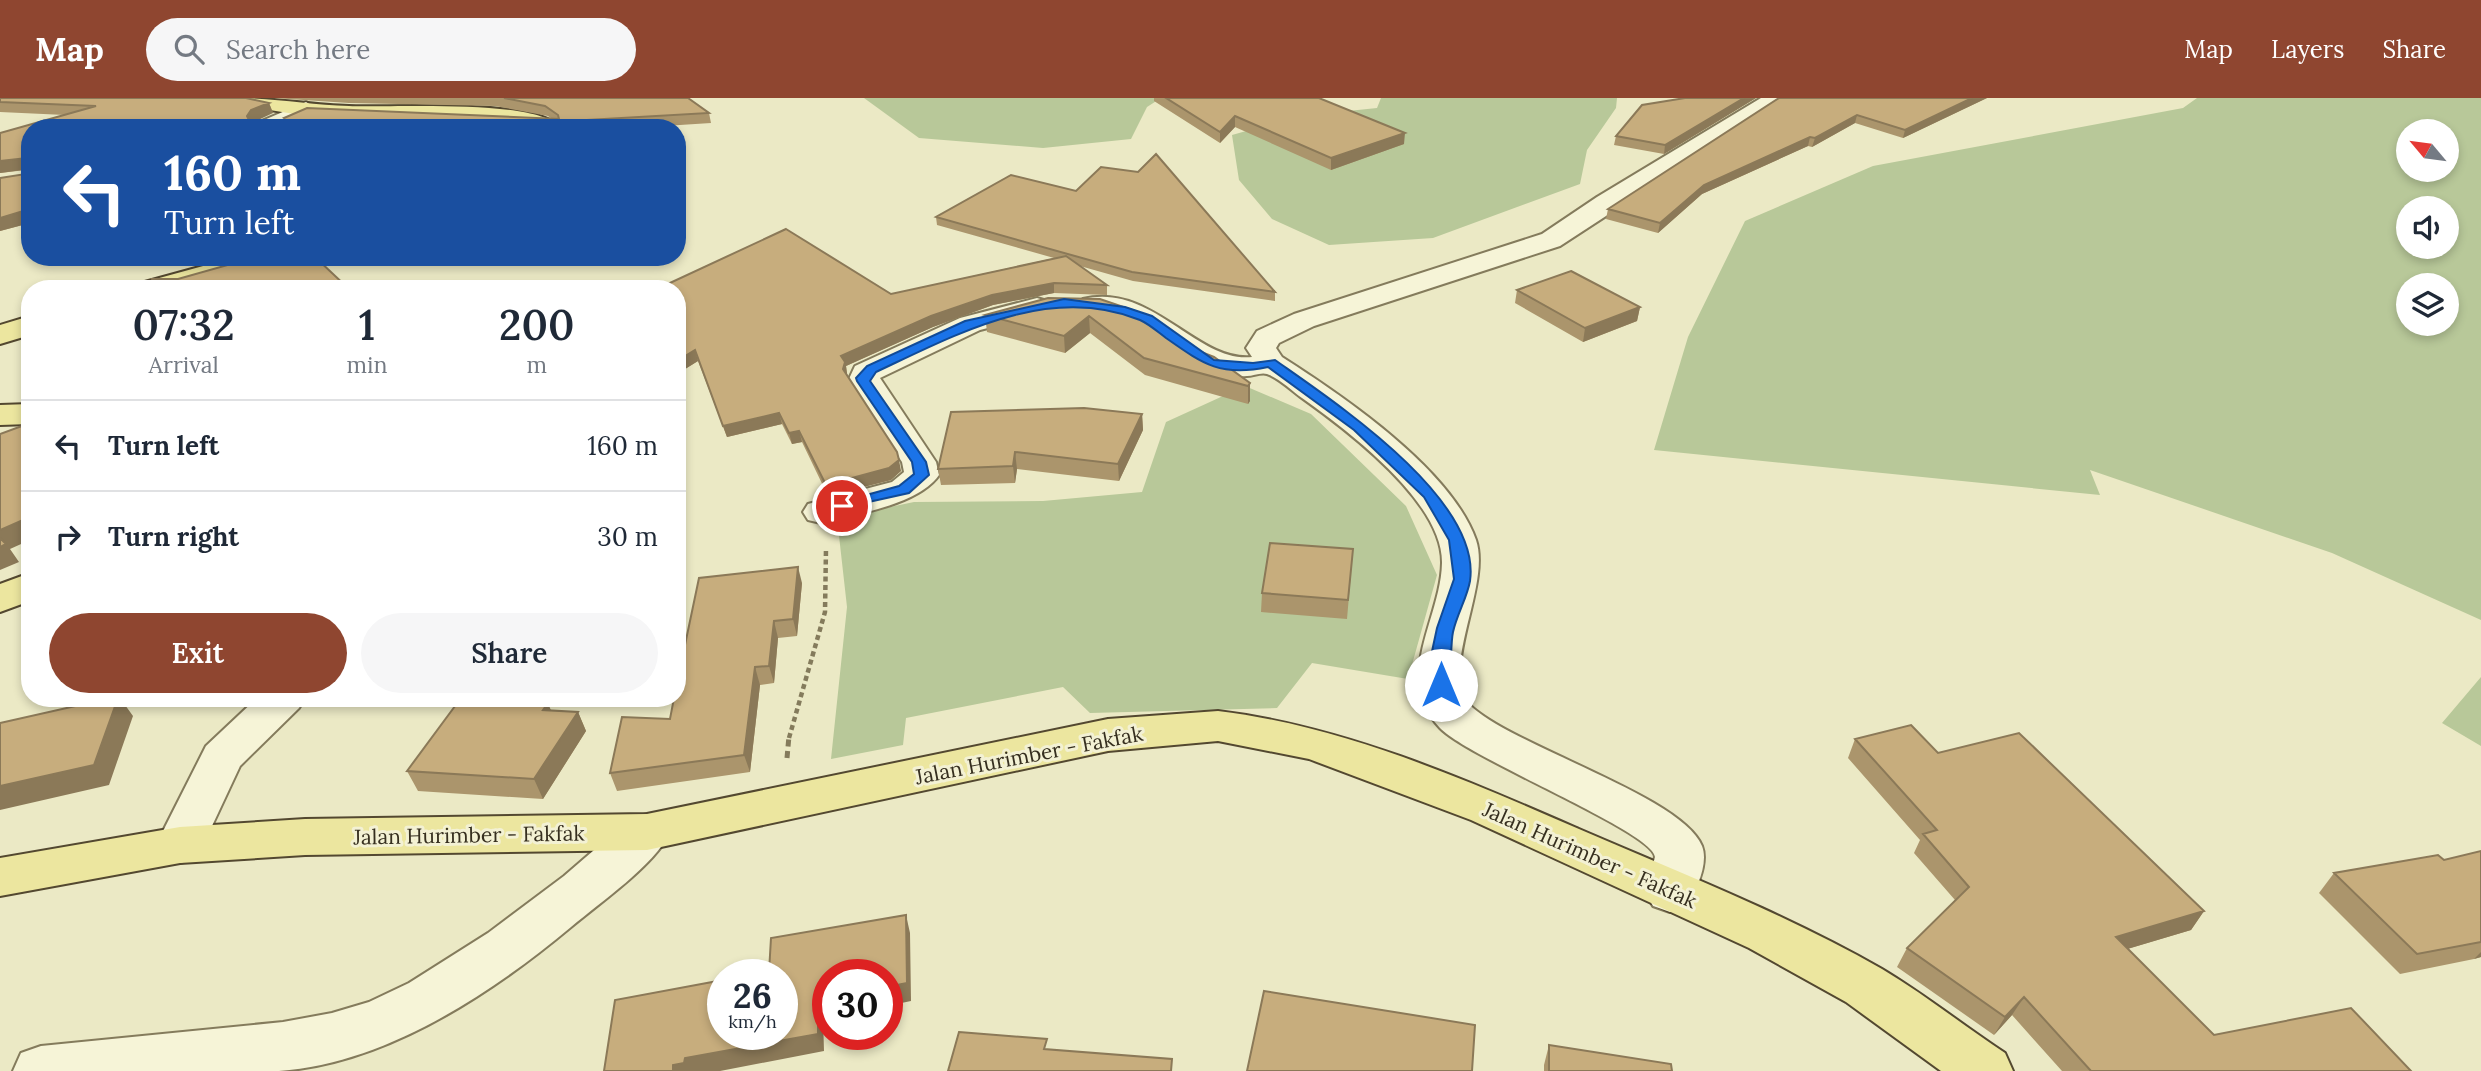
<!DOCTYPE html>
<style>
body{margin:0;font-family:Lora,serif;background:#f6f6f7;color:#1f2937;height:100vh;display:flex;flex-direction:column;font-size:26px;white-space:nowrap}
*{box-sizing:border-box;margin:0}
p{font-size:23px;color:#747a83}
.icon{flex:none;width:38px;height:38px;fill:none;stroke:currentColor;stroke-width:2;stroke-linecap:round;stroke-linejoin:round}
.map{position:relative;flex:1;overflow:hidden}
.drawer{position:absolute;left:21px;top:182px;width:665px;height:427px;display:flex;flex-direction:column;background:#fff;border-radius:28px;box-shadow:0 4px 10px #0003}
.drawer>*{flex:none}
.banner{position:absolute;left:21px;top:21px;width:665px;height:147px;border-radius:28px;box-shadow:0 4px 10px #0003;background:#1a4fa0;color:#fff;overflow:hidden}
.needle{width:46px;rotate:299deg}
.controls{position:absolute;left:2396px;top:21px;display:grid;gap:14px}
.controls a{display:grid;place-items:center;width:63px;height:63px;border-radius:50%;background:#fff;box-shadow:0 4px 10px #0003;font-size:35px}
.speed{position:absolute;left:707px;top:861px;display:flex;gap:14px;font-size:35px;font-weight:700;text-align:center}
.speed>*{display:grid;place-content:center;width:91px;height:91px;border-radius:50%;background:#fff;box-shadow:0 4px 10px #0003;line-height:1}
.speed small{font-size:18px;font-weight:400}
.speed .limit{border:10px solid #d22;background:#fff;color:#111}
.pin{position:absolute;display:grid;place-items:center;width:60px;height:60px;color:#fff;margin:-30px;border:4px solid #fff;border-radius:50%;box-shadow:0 2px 7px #0007}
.me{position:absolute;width:77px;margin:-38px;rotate:0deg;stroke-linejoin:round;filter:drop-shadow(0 0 5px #0008)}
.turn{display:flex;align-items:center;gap:24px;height:147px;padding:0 28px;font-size:32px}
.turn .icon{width:91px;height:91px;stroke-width:2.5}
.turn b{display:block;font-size:49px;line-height:60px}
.eta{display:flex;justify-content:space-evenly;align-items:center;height:119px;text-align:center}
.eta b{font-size:42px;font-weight:600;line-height:49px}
.action{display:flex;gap:14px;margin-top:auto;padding:14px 28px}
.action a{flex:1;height:80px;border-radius:42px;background:#8f4630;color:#fff;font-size:28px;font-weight:600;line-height:80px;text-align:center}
.action a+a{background:#f6f6f7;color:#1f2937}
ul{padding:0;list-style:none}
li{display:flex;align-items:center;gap:21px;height:91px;padding:0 28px;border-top:2px solid #e0e1e3}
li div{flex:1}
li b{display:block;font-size:26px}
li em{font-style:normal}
header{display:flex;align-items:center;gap:42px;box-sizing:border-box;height:98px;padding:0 35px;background:#8f4630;color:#fff}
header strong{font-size:33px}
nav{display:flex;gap:38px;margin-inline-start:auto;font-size:24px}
.search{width:490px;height:63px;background:#f6f6f7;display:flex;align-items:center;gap:18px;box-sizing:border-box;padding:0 24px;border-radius:38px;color:#747a83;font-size:26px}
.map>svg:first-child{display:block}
.green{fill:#b8c899;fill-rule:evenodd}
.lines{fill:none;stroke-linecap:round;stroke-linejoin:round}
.minor-casing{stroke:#847b5c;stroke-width:4}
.major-casing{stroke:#534830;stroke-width:4}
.path-far1{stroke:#847b5c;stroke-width:4.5;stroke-dasharray:5 3.5;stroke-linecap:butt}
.path{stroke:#847b5c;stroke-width:5;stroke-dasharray:7 4.5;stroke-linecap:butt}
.minor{fill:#f6f4d7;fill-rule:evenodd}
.major{fill:#ece69f;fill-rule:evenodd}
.wall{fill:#ab956c}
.shaded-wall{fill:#8b7958}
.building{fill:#c7ad7d;stroke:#8b7958;stroke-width:2}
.route{fill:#1a73e8;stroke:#114b97;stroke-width:2}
.labels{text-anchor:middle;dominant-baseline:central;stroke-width:6;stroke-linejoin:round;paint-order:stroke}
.near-street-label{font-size:21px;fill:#362f1f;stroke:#f3f1d4}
</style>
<header>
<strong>Map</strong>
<div class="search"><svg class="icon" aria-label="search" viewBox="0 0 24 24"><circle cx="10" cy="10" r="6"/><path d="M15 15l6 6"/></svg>Search here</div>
<nav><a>Map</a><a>Layers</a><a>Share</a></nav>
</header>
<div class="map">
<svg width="2481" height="973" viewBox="0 0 2481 973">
<rect width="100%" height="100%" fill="#ebe9c5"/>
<path class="green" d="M 864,0 L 1161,0 L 1147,9 L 1131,41 L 1043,50 L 919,40 Z
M 1381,0 L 1617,0 L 1616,10 L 1587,52 L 1580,86 L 1433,140 L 1329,147 L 1272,121 L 1239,82 L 1232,37 L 1300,18 L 1377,10 Z
M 2197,0 L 2481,0 L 2481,522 L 2332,455 L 2090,372 L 2100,397 L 1654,352 L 1688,239 L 1745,123 L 1873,68 L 2183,10 ZM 2446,33 L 2446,72 L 2408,72 L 2408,33 ZM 2408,110 L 2446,110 L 2446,149 L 2408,149 ZM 2408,187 L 2446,187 L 2446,226 L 2408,226 Z
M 1245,288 L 1311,316 L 1406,408 L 1437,477 L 1408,581 L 1312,565 L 1277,610 L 1090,615 L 1063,589 L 906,620 L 903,647 L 831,661 L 847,509 L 837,420 L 914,404 L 1043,403 L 1142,394 L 1166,324 Z
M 2481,579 L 2481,648 L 2442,625 Z"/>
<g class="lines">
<g class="minor-casing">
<path id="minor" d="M 1761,0 L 1787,0 L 1560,148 L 1314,228 L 1279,245 L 1276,250 L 1282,259 C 1343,298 1451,371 1476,442 C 1492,489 1435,578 1473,610 C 1521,651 1682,699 1702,748 C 1709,766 1696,792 1687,808 L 1670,814 L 1653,808 L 1645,794 L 1655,759 C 1654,734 1470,661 1440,630 C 1392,580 1441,521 1442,465 C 1443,404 1347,332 1302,300 C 1292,293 1279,280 1267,276 C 1261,274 1253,278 1247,278 C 1233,279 1218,276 1205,271 C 1185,264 1170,247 1152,236 C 1130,222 1108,219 1083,213 L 1079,207 L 1083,201 C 1152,184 1197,265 1252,259 L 1246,250 L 1257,233 L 1294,216 L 1542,136 L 1597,99 Z
M 306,4 L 317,11 C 304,30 274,30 254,30 L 257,25 Z
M 1037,200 L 1047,203 L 1051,209 L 1047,215 L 980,232 L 880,280 L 936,364 L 939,377 C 918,407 856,416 821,425 L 808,422 L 803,414 L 808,406 L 892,384 L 904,374 L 902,364 L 848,283 L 855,268 L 960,220 Z
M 257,600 L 305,600 L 299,610 L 240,668 L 197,760 L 180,765 L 163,760 L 156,747 L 206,648 Z
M 647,716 L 664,721 L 671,734 C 652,769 602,803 571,829 C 492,895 385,966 279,973 C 251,973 222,973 194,973 C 134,973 74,973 13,973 L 21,955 L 41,948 L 283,924 L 332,915 L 369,904 L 409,885 L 488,835 L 564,778 L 630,721 Z"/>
</g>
<g class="major-casing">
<path id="major" d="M 236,0 C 274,0 311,7 349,8 C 387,10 540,0 560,30 C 533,30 507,24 480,23 C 398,21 319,26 239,5 Z
M 236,159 L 281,159 L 278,165 L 184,191 L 137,191 L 141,185 Z
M 30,218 L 30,237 L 0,246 L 0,227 Z
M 30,306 L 30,326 L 0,327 L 0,307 Z
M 30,475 L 30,503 L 0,514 L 0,486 Z
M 1218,613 C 1343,628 1464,681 1579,731 C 1681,775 1786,816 1882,871 C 1924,896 1964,928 2005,955 L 2013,973 L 1941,973 L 1846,904 L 1749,850 L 1471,722 L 1309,661 L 1218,643 L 1108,653 L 647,752 L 305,757 L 180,765 L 0,798 L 0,760 L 180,729 L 305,721 L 647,716 L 1108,621 Z"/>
</g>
<path class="path-far1" d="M 789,640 L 825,514 L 826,450"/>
<path class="path" d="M 787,660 L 789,638"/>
<use href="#minor" class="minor"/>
<use href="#major" class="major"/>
</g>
<path class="wall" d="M 0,0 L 269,5 L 273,15 L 30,30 L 30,125 L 0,133 L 0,80 L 26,76 L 26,72 L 0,75 L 0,35 L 65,17 L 0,14 Z
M 273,0 L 688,0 L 709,15 L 711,25 L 633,30 L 289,30 L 284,20 L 552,21 L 548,18 L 495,8 L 349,5 Z
M 1154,0 L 1319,0 L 1404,46 L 1331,72 L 1235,29 L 1220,45 L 1154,3 Z
M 1685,0 L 1756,0 L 1664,56 L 1614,47 L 1616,38 Z
M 1779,0 L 1987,0 L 1903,40 L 1855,25 L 1812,49 L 1808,48 L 1702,96 L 1658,135 L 1606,121 L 1608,111 Z
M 936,119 L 1275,194 L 1275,203 L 1133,183 L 1080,168 L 1107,187 L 1107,197 L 1054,195 L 993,207 L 933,229 L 846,268 L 847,277 L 901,373 L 891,382 L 828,398 L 802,344 L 792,346 L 782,326 L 727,339 L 698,263 L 677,276 L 786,131 L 891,196 L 1054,160 L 937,127 Z
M 1517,192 L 1640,209 L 1637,223 L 1583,244 L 1515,205 Z
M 1048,200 L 1191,250 L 1250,285 L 1250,303 L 1248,306 L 1145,277 L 1090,235 L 1065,255 L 987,234 L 985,217 Z
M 1142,316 L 1143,332 L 1119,383 L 1017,371 L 1015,385 L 941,387 L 938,371 Z
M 1353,451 L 1347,521 L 1261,514 L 1262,495 Z
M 802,485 L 797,538 L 778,540 L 774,585 L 760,587 L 750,674 L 617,693 L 610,675 L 670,621 Z
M 551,612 L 578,614 L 586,633 L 543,701 L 418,693 L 407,673 Z
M 1855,641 L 1938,655 L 2204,813 L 2191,832 L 2127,851 L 2214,937 L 2411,973 L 2062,973 L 2012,917 L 1994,937 L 1897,869 L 1907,850 L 1955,802 L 1914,755 L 1920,742 L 1848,660 Z
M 2481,753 L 2481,859 L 2474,861 L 2400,876 L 2319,795 L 2334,775 L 2444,762 Z
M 1549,947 L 1672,973 L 1544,973 L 1544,967 Z"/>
<path class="shaded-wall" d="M 1744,0 L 1756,0 L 1664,56 L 1665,47 Z
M 1972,0 L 1987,0 L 1903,40 L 1905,32 Z
M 269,5 L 273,15 L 256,23 L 258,22 L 261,30 L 234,30 L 247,18 L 251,12 Z
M 1857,17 L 1855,25 L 1812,49 L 1815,40 Z
M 1235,18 L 1235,29 L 1220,45 L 1220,34 Z
M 1405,35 L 1404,46 L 1331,72 L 1331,60 Z
M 1810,39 L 1808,48 L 1702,96 L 1658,135 L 1660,125 L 1704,87 Z
M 26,60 L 30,71 L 0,75 L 0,63 Z
M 30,111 L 30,125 L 0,133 L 0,120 Z
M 459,159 L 505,159 L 463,168 Z
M 1054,185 L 1054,195 L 993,207 L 933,229 L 846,268 L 847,275 L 845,281 L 841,258 L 931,218 L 992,197 Z
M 1640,209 L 1637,223 L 1583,244 L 1585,230 Z
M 1089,218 L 1090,235 L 1065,255 L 1064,238 Z
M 695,252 L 698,263 L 677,276 L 677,263 Z
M 1250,285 L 1250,303 L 1248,306 L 1248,288 Z
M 779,315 L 782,326 L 727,339 L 723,328 Z
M 1142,316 L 1143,332 L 1119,383 L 1118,366 Z
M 799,333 L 802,344 L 792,346 L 789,335 Z
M 1015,354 L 1017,371 L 1015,385 L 1013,368 Z
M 899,362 L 901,373 L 891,382 L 828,398 L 826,387 Z
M 30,419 L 30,442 L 10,451 L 19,464 L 0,472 L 0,432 Z
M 798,469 L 802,485 L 797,538 L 793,521 Z
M 774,523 L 778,540 L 774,585 L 769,568 Z
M 755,569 L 760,587 L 750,674 L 744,657 Z
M 118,600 L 120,600 L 133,618 L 109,687 L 0,712 L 0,688 Z
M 548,605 L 556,625 L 543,612 Z
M 578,614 L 586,633 L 543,701 L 534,681 Z
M 2204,813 L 2191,832 L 2104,858 L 2116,839 Z
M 906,817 L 910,835 L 911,903 L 887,908 L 887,889 Z
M 2481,854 L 2481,859 L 2474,861 Z
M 2024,899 L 2012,917 L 1994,937 L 2005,919 Z
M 828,900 L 828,919 L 823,920 L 824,953 L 720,973 L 673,973 L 673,967 L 685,960 L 818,902 Z"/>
<path class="building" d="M 0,0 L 246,0 L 269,5 L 251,12 L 247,18 L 249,22 L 258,22 L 234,30 L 30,30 L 30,111 L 0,120 L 0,80 L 26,76 L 26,60 L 0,63 L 0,35 L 96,8 L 0,4 Z
M 504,0 L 688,0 L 709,15 L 497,27 L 496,30 L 298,30 L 284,20 L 307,10 L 559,21 L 558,17 L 545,8 Z
M 1166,0 L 1319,0 L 1405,35 L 1331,60 L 1235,18 L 1220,34 Z
M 1685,0 L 1744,0 L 1665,47 L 1616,38 L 1642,7 Z
M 1779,0 L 1972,0 L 1905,32 L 1857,17 L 1815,40 L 1810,39 L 1704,87 L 1660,125 L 1608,111 Z
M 1156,56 L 1275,194 L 1132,174 L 936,119 L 1011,77 L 1076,93 L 1101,69 L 1138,74 Z
M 786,131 L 891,196 L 1066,158 L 1107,187 L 1054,185 L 992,197 L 931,218 L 841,258 L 845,264 L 843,271 L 897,354 L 899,362 L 889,370 L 826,387 L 799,333 L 789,335 L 779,315 L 723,328 L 695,252 L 677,263 L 677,191 L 657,191 Z
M 256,159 L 315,159 L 349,191 L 160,191 L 152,181 L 178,181 Z
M 1571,173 L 1640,209 L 1585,230 L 1517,192 Z
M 1048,200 L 1100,201 L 1135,213 L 1191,250 L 1214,259 L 1250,285 L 1248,288 L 1144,260 L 1089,218 L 1064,238 L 985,217 Z
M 1084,310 L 1142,316 L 1118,366 L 1015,354 L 1013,368 L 938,371 L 951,314 Z
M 30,325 L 30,419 L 0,432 L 0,336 Z
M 0,440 L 6,446 L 0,449 Z
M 1270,445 L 1353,451 L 1348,502 L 1262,495 Z
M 798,469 L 793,521 L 774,523 L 769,568 L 755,569 L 744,657 L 610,675 L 622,619 L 670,621 L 674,600 L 677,600 L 677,585 L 699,480 Z
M 111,600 L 118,600 L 94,667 L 0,688 L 0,625 Z
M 461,600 L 548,605 L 543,612 L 578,614 L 534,681 L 407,673 Z
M 1911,627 L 1938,655 L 2019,635 L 2204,813 L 2116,839 L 2214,937 L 2351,910 L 2411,973 L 2091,973 L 2024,899 L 2005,919 L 1907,850 L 1969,789 L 1923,736 L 1937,732 L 1855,641 Z
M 2481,753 L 2481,844 L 2417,856 L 2334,775 L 2438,757 L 2444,762 Z
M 906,817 L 907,885 L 887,889 L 887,877 L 828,877 L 828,900 L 818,902 L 818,936 L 685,960 L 684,965 L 673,967 L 673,973 L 604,973 L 615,902 L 723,882 L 723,936 L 782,936 L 782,877 L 754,877 L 769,874 L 771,840 Z
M 1264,893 L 1475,927 L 1472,973 L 1247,973 Z
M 959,934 L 1047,941 L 1044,951 L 1172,961 L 1171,973 L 948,973 Z
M 1549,947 L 1671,966 L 1672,973 L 1549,973 Z"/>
<path class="route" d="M 1064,201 L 1125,209 L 1152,218 L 1214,262 L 1253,265 L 1275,262 C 1333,303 1482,401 1470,483 C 1467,500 1457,516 1453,534 C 1450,547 1452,583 1447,591 L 1441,593 L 1432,587 L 1431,558 L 1437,530 L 1454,481 L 1449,442 L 1424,399 L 1354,332 L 1268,269 C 1220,279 1203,266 1166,240 C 1158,234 1149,226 1140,222 C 1049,185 957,236 876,274 L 870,283 L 926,364 L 929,377 L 909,395 L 837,411 L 837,405 L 899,388 L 914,376 L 912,364 L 857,283 L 856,280 L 867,268 L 965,223 Z"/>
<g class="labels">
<g class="near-street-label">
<text transform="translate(1029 657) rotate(-11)">Jalan Hurimber - Fakfak</text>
<text transform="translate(469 737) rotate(-1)">Jalan Hurimber - Fakfak</text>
<text transform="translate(1590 757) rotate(24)">Jalan Hurimber - Fakfak</text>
</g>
</g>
</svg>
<div class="controls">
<a><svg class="needle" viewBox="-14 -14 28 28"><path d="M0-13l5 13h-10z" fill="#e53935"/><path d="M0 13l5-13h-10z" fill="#747a83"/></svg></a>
<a><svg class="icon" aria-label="sound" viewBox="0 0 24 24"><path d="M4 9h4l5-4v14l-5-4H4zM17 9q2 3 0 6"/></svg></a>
<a><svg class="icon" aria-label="layers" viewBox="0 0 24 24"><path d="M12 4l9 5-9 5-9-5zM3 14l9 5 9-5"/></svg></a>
</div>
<div class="speed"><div>26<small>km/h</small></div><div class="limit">30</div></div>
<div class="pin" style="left:842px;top:408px;background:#d93025"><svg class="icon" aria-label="arrive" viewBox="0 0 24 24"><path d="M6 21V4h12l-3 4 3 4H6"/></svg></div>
<svg class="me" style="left:1441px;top:587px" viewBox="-20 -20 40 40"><circle r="19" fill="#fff"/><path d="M0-13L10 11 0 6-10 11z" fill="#1a73e8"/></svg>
<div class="banner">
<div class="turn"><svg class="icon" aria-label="left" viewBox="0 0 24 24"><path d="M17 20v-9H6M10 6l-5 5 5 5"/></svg><div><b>160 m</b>Turn left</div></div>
</div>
<section class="drawer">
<div class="eta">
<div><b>07:32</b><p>Arrival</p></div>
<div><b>1</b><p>min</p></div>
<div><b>200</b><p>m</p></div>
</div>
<ul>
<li><svg class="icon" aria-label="left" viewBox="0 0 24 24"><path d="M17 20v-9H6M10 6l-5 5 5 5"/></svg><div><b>Turn left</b></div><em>160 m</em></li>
<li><svg class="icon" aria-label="right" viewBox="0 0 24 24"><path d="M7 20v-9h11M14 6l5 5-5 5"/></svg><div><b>Turn right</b></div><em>30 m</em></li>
</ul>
<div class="action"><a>Exit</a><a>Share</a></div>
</section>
</div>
